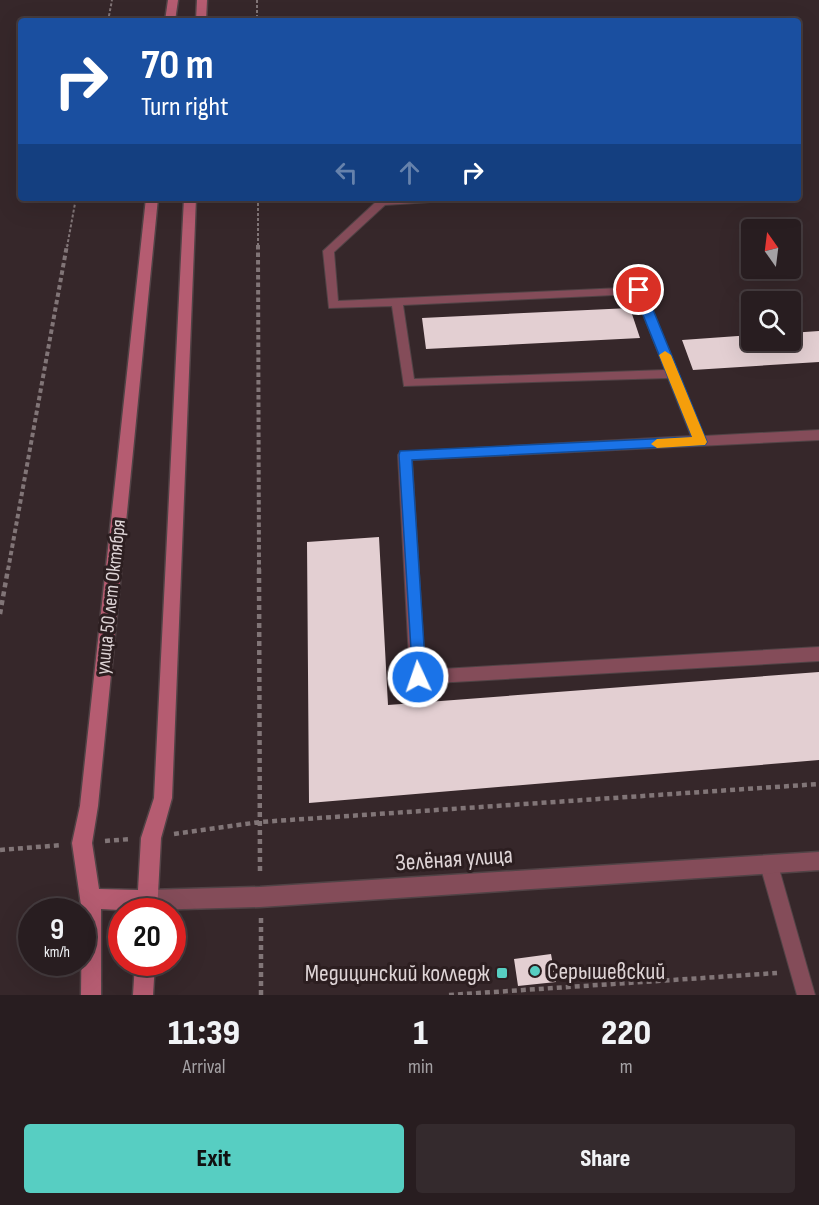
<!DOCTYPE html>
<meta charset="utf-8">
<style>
body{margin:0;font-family:"Sofia Sans Condensed",sans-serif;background:#342a2d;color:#f1f3f6;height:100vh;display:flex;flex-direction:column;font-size:22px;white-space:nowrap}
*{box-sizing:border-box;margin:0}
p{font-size:20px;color:#a5a2a5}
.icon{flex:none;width:33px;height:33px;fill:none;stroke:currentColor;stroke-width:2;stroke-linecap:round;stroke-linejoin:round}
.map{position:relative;height:995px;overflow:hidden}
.details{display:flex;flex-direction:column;background:#281d20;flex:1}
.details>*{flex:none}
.banner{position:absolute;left:18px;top:18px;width:783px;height:183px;border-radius:6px;box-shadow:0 6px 24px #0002,0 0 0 2px #443b3e;background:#1a4fa0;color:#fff;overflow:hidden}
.needle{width:39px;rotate:346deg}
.buttons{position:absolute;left:741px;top:219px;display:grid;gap:12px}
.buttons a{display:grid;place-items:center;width:60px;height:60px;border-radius:6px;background:#281d20;box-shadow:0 6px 24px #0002,0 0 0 2px #443b3e;font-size:30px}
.speed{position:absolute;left:18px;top:898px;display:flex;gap:12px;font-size:30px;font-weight:700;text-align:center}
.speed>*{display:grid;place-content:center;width:78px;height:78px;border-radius:50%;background:#281d20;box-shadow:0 6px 24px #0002,0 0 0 2px #443b3e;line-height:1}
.speed small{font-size:15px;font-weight:400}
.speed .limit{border:9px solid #d22;background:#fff;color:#111}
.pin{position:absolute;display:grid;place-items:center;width:51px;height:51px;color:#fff;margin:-26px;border:3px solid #fff;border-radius:50%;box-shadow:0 2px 6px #0007}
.me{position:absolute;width:66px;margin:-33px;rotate:357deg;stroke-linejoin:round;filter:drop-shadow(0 0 4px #0008)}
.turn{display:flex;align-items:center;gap:21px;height:126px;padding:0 24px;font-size:27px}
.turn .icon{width:78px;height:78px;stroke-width:2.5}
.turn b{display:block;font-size:42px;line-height:51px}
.lanes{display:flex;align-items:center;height:57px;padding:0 24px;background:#0003;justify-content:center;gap:30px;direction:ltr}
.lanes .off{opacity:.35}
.eta{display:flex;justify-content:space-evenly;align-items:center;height:102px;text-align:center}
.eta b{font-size:36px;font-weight:800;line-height:42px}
.button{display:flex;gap:12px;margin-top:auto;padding:12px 24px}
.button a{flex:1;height:69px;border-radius:6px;background:#57cec2;color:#111;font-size:24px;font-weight:800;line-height:69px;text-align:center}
.button a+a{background:#342a2d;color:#f1f3f6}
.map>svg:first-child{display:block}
.building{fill:#e3cfd2}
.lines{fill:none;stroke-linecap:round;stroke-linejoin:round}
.service-casing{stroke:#514346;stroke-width:2}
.tertiary-casing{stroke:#514346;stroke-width:3}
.secondary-casing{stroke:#514346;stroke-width:3}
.path-far2{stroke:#817577;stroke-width:2;stroke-dasharray:3 2;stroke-linecap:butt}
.path-far1{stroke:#817577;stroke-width:4;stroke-dasharray:4.5 3;stroke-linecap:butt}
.path{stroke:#817577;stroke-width:4.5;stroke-dasharray:5 4;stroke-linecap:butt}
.service{fill:#844c59;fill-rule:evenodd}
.tertiary{fill:#844c59;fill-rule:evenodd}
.secondary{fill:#b55c71;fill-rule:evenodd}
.route{fill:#1a73e8;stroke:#114b97;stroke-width:1.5}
.slow{fill:#f59e0b}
.poi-dot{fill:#57cec2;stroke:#2c1e20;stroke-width:2}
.labels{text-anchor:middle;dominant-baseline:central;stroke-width:6;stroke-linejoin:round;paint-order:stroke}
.street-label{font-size:20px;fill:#ded4d6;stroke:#2c1e20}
.near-street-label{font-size:24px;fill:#ded4d6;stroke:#2c1e20}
.near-poi-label{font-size:24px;fill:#ded4d6;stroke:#2c1e20;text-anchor:start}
</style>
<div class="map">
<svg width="819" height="995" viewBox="0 0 819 995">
<rect width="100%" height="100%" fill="#36272a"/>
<path class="building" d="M 630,308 L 640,338 L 426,349 L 422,318 Z
M 819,331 L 819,362 L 693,370 L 682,340 L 752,335 L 752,340 L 790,340 L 790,333 Z
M 379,537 L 388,705 L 819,672 L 819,760 L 309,803 L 307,542 Z
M 551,954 L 556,982 L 518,986 L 514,959 Z"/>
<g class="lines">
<g class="service-casing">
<path id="service" d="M 396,198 L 450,198 L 445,201 L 385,205 L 334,252 L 338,301 L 643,287 L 704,436 L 819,430 L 819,440 L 412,460 L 425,670 L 819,647 L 819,661 L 418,684 L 413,682 L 410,677 L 398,455 L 400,452 L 691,436 L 668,378 L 404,386 L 392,306 L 329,308 L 323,251 L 378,200 ZM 635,294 L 665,370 L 414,379 L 403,305 Z
M 769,856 L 775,859 L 778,865 L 815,995 L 797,995 L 760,865 L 763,859 Z"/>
</g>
<g class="tertiary-casing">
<path id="tertiary" d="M 819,852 L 819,870 L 260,907 L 147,910 L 140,907 L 137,900 L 140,893 L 147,890 L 260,887 Z"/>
</g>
<g class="secondary-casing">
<path id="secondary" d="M 168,0 L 178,0 L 175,21 L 165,21 Z
M 197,0 L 207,0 L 206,21 L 196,21 Z
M 146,198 L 158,198 L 98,806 L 92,843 L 99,889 L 138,890 L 141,838 L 154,798 L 184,198 L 196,198 L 172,798 L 161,838 L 157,912 L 101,909 L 101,995 L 81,995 L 82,912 L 72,843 L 80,806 Z
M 135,963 L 155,963 L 153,995 L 133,995 Z"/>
</g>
<path class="path-far2" d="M 257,0 L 257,21
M 108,21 L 112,0
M 258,198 L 258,247
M 67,247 L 76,198"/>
<path class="path-far1" d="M 258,245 L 259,570
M 8,570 L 67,245"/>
<path class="path" d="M 259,569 L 260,874
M 0,614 L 8,569
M 174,834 L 260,822 L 819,784
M 105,841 L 131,839
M 0,850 L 62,845
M 261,918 L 261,995
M 449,995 L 777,973"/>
<use href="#service" class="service"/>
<use href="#tertiary" class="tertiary"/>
<use href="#secondary" class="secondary"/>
</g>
<path class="route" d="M 639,286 L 645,290 L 707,442 L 705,445 L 412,460 L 426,677 L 424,682 L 413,682 L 399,455 L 400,451 L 692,437 L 633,290 Z"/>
<path class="slow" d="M 665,351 L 671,355 L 707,442 L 705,445 L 657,448 L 651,444 L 657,439 L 692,437 L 659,355 Z"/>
<g class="poi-dot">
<circle cx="535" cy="971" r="6"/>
<rect x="496" y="967" width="12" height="12" rx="3"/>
</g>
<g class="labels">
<g class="street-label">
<text transform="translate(111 597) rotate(-84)">улица 50 лет Октября</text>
</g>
<g class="near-street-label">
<text transform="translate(454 859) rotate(-4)">Зелёная улица</text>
</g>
<g class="near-poi-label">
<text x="547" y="971">Серышевский</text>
<text x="490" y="973" text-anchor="end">Медицинский колледж</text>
</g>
</g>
</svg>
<div class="buttons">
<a><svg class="needle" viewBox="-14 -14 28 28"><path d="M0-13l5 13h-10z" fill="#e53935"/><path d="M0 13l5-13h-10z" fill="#a5a2a5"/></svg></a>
<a><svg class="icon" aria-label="search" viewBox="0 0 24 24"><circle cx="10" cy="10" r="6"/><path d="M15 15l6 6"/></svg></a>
</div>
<div class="speed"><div>9<small>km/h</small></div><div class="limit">20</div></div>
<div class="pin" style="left:639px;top:290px;background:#d93025"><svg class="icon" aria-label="arrive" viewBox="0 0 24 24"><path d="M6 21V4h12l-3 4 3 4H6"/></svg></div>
<svg class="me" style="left:418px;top:677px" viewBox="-20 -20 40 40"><circle r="17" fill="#1a73e8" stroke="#fff" stroke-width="3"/><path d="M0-11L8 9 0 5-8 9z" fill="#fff"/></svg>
<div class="banner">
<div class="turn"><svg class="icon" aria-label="right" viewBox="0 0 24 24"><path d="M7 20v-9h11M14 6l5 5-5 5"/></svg><div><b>70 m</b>Turn right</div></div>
<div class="lanes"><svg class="icon off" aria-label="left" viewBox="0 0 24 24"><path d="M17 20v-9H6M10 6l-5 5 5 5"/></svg><svg class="icon off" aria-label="ahead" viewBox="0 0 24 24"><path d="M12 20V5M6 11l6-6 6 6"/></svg><svg class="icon" aria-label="right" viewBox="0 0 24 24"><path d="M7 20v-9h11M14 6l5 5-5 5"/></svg></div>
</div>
</div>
<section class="details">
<div class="eta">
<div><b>11:39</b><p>Arrival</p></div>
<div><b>1</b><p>min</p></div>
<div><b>220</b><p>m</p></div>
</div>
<div class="button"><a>Exit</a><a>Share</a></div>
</section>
